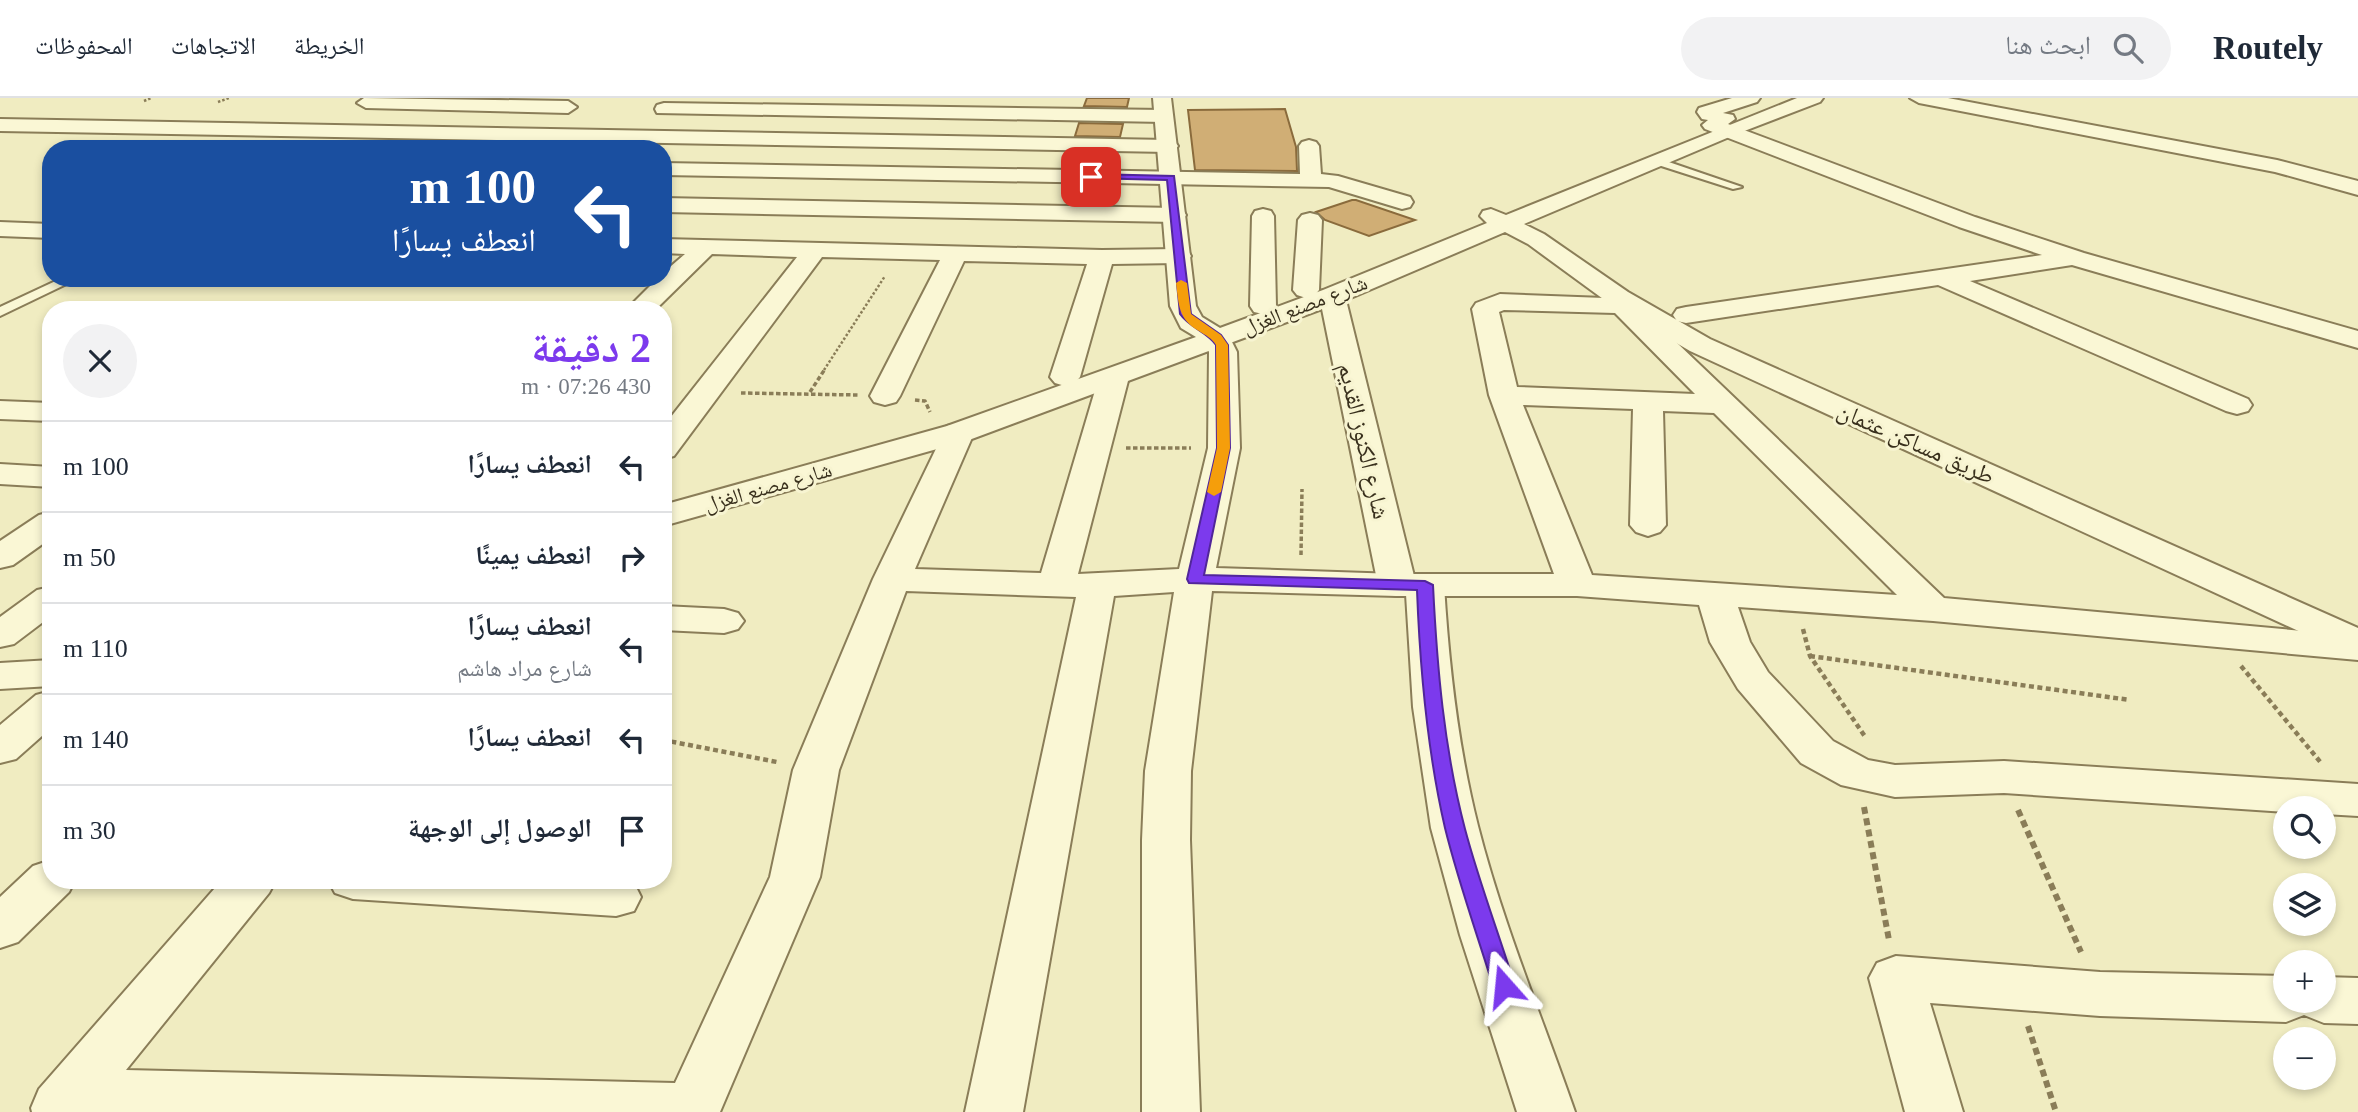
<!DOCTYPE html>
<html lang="ar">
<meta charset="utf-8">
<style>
body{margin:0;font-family:"Times New Roman","Noto Naskh Arabic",serif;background:#f2f2f3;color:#1f2937;direction:rtl;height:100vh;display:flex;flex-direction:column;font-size:26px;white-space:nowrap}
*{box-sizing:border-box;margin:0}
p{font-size:23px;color:#747a83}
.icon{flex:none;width:38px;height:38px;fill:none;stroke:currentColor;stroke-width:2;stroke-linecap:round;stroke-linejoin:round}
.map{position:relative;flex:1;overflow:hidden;direction:ltr}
.side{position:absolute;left:42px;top:203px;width:630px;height:588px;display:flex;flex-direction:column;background:#fff;border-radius:28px;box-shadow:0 4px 10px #0003;direction:rtl}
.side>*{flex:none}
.top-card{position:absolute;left:42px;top:42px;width:630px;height:147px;border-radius:28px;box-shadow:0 4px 10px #0003;direction:rtl;background:#1a4fa0;color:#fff;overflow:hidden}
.fabs{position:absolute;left:2273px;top:698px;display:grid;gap:14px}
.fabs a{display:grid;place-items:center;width:63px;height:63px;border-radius:50%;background:#fff;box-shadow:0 4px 10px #0003;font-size:35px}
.pin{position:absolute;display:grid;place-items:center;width:60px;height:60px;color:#fff;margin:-30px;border-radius:14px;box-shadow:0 4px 10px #0006}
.me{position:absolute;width:77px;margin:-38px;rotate:342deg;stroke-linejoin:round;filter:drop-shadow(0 0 5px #0008)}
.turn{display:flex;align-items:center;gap:24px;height:147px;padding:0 21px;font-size:32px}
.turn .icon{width:91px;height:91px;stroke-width:2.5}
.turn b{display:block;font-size:49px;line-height:60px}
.round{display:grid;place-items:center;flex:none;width:74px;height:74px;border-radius:37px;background:#f2f2f3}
.head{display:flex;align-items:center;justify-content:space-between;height:119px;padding:0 21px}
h1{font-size:42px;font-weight:700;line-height:52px;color:#7c3aed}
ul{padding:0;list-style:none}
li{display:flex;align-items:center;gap:21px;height:91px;padding:0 21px;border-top:2px solid #e0e1e3}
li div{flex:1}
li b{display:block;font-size:26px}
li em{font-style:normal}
header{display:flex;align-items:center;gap:42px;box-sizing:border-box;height:98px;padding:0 35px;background:#fff;border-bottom:2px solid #e0e1e3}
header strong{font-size:33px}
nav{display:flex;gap:38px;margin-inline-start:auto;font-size:24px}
.search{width:490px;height:63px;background:#f2f2f3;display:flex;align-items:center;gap:18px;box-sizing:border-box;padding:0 24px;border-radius:38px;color:#747a83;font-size:26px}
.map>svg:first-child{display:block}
.building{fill:#d0ae75;stroke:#8a6b3c;stroke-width:2}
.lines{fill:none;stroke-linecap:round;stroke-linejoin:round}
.service-casing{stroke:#8a7d58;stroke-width:4}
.minor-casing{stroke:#8a7d58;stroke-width:4}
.tertiary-casing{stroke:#8a7d58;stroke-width:4}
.path-far3{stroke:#8a7d58;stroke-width:2.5;stroke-dasharray:2.5 2;stroke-linecap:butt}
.path-far2{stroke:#8a7d58;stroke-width:3.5;stroke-dasharray:4.5 2.5;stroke-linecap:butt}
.path-far1{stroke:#8a7d58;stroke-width:4.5;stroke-dasharray:5 3.5;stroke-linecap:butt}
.path{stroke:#8a7d58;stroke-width:6;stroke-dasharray:7 4.5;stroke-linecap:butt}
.service{fill:#faf7d5;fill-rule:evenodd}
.minor{fill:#faf7d5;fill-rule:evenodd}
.tertiary{fill:#faf7d5;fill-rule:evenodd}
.route{fill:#7c3aed;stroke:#51269a;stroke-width:2}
.slow{fill:#f59e0b}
.labels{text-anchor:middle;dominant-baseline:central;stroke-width:6;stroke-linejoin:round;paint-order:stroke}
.far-street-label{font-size:21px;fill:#39301d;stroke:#f7f4d1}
.street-label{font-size:24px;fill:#39301d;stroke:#f7f4d1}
</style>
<header>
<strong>Routely</strong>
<div class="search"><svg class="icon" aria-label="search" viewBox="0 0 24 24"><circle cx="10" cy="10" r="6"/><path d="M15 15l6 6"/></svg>ابحث هنا</div>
<nav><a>الخريطة</a><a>الاتجاهات</a><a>المحفوظات</a></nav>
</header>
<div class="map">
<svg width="2358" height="1014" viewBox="0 0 2358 1014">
<rect width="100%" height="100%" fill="#f0ecc1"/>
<path class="building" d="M 1087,0 L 1129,0 L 1127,9 L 1084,8 Z
M 1285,11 L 1296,49 L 1297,73 L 1195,72 L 1188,12 Z
M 1079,25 L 1123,26 L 1120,39 L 1075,38 Z
M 1352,102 L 1356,102 L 1415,122 L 1369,138 L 1325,122 L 1316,114 Z"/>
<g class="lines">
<g class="service-casing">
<path id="service" d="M 1652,61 L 1660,61 L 1742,89 L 1733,91 L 1652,65 Z
M 62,180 L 79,180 L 0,218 L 0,209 Z"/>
</g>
<g class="minor-casing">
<path id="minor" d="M 364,0 L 568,3 L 577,9 L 568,15 L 366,10 L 357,5 Z
M 1732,0 L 1760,0 L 1757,4 L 1723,15 L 1733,17 L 1735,21 L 1728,26 L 1975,119 L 2084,155 L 2358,233 L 2358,250 L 2072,167 L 1970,183 L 2248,301 L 2252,307 L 2248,313 L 2237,316 L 2226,313 L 1938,187 L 1686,225 L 1677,223 L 1673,217 L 1677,211 L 1686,209 L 2042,157 L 1959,129 L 1705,31 L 1702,27 L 1708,22 L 1702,21 L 1697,14 L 1699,10 Z
M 1910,0 L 1948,0 L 2277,62 L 2358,83 L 2358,97 L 2275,74 L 1919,5 Z
M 664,5 L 1164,12 L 1173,18 L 1164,24 L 657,15 L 655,11 L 657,7 Z
M 0,21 L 1168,42 L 1175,44 L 1178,48 L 1175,52 L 1168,54 L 0,33 Z
M 1309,42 L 1316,44 L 1319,48 L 1321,76 L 1338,78 L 1410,99 L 1413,104 L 1410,109 L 1402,111 L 1329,89 L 663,77 L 663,65 L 1300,76 L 1299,48 L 1302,44 Z
M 663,100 L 1175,110 L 1183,112 L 1186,117 L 1183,122 L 1175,124 L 663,114 Z
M 1263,111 L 1271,113 L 1274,118 L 1276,208 L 1272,214 L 1263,216 L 1254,214 L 1250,208 L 1252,118 L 1255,113 Z
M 1310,115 L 1318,117 L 1322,122 L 1319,192 L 1315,197 L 1306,200 L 1297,197 L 1293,192 L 1298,122 L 1302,117 Z
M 0,124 L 51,126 L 51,140 L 0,138 Z
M 663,141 L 1102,152 L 1179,151 L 1188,153 L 1191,158 L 1188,163 L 1179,165 L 1112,166 L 1080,279 L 1075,285 L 1065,288 L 1055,285 L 1050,279 L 1087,166 L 964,163 L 900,298 L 896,304 L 885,307 L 874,304 L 870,298 L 940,162 L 822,159 L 674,358 L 663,361 L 663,329 L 797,159 L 712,156 L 655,212 L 626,212 L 658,180 L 663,180 L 663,175 L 685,156 L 663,155 Z
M 1500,196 L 1631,201 L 1944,500 L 2358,538 L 2358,562 L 1933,523 L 1738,509 L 1750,544 L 1768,574 L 1833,643 L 1868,662 L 1895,667 L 2004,663 L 2358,686 L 2358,718 L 2324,716 L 2324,710 L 2286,710 L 2286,714 L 2004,695 L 1895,699 L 1841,687 L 1801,665 L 1738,591 L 1710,544 L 1699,507 L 1577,498 L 1397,498 L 1212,493 L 1191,673 L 1190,742 L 1200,1014 L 1142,1014 L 1142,742 L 1145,673 L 1174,494 L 1114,498 L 1023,1014 L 965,1014 L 1076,499 L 906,493 L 839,672 L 820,779 L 720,1014 L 32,1014 L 31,1010 L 39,991 L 222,782 L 276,782 L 269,795 L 126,972 L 675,985 L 770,779 L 793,672 L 873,481 L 947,328 L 958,326 L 969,328 L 974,335 L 915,471 L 1041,475 L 1099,279 L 1104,273 L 1114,270 L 1124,273 L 1129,279 L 1078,476 L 1179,471 L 1208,350 L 1209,254 L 1203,240 L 1207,234 L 1217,232 L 1227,234 L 1237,254 L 1240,350 L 1216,470 L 1397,476 L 1554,476 L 1489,297 L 1472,211 L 1476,205 ZM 1504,212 L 1615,215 L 1695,296 L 1517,289 L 1499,214 ZM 1523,307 L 1633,311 L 1630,427 L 1636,434 L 1648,438 L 1660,434 L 1666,427 L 1663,313 L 1714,315 L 1897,497 L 1592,477 Z
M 0,303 L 51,305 L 51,323 L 0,321 Z
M 0,366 L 51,369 L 51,389 L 0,386 Z
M 51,414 L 51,440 L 13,467 L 0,470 L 0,443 L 39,417 Z
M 51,489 L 51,518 L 14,546 L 0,549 L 0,519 L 37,492 Z
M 663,508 L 724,511 L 738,515 L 744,523 L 738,531 L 724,535 L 663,532 Z
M 51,593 L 51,630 L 16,661 L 0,665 L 0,627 L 36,597 Z
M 51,762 L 51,782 L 75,782 L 69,794 L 18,844 L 0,850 L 0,799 L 33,768 Z
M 328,782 L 624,782 L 634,785 L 641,799 L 634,813 L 616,818 L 353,801 L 335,795 Z
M 1896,858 L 2100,874 L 2286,878 L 2286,903 L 2324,903 L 2324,879 L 2358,880 L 2358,926 L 2324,925 L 2304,917 L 2286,924 L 2100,918 L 1930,905 L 1963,1014 L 1905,1014 L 1869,880 L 1877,865 Z"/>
</g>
<g class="tertiary-casing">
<path id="tertiary" d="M 1153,0 L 1171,0 L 1196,208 L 1202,219 L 1220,230 L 1323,192 L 1487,125 L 1480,118 L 1483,113 L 1491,111 L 1506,117 L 1797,0 L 1823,0 L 1820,4 L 1734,37 L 1524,126 L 1544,136 L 1628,194 L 1710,241 L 2358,530 L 2358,557 L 2344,554 L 1690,253 L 1610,206 L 1528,146 L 1505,134 L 1346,202 L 1414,478 L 1425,476 L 1438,479 L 1444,487 C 1449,568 1458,649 1478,728 C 1503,826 1542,919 1575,1014 L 1517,1014 L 1460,837 L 1431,730 L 1413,609 L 1406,496 L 1397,498 L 1384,495 L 1378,487 L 1322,211 L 969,342 L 663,428 L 663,407 L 947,328 L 1196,239 L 1181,230 L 1170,208 Z
M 51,562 L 51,588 L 0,591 L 0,565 Z"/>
</g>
<path class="path-far3" d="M 144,3 L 151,0
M 218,4 L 229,0
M 824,272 L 885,178"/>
<path class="path-far2" d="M 810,294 L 825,271
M 741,295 L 858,297
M 915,302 L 925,303 L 930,314
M 1126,350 L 1191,350
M 1301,457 L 1302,391"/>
<path class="path-far1" d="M 1803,531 L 1810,558 L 1866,640
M 1810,558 L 2130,602
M 2241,568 L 2322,666
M 663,642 L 777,664"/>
<path class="path" d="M 1864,709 L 1889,842
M 2018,712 L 2081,854
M 2028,928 L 2056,1014"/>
<use href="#service" class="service"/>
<use href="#minor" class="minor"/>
<use href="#tertiary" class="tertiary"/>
</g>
<path class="route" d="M 1091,76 L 1174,78 L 1191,216 L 1221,237 L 1228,247 L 1230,350 L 1204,477 L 1425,483 L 1433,487 C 1437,569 1444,651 1465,731 C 1479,784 1499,836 1515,888 L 1512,895 L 1504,898 L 1496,895 L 1493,888 C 1477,836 1458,783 1445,730 C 1427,652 1420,572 1417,492 L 1189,485 L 1187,481 L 1217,350 L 1216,247 C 1207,234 1190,230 1180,216 L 1167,82 L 1087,80 L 1086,79 Z"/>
<path class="slow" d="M 1181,182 L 1187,185 L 1191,216 L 1221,237 L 1228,247 L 1230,350 L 1221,394 L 1214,398 L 1207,394 L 1217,350 L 1216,247 C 1212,240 1205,237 1199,233 C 1178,221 1179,207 1176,185 Z"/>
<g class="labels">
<g class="far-street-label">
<text transform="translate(1305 207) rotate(-21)">شارع مصنع الغزل</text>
<text transform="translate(768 389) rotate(-16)">شارع مصنع الغزل</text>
</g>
<g class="street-label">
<text transform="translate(1364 343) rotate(77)">شارع الكنوز القديم</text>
<text transform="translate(1916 345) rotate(24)">طريق مساكن عثمان</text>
</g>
</g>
</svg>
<div class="fabs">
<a><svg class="icon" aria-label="search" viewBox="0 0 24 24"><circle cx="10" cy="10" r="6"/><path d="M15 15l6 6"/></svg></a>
<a><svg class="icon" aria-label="layers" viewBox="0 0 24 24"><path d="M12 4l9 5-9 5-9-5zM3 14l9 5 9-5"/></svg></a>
<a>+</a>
<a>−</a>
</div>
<div class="pin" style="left:1091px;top:79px;background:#d93025"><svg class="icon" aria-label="arrive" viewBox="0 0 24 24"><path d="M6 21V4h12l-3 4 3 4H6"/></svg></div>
<svg class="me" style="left:1504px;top:888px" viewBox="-20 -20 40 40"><path d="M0-17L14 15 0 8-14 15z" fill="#7c3aed" stroke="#fff" stroke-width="4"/></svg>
<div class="top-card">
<div class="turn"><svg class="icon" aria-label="left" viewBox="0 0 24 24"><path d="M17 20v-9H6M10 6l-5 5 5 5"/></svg><div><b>100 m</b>انعطف يسارًا</div></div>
</div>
<section class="side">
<div class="head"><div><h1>2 دقيقة</h1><p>430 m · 07:26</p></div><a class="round"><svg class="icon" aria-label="close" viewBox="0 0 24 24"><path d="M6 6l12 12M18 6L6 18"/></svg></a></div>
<ul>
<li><svg class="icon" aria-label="left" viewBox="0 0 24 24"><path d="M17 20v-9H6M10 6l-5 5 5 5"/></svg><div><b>انعطف يسارًا</b></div><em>100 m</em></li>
<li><svg class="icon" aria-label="right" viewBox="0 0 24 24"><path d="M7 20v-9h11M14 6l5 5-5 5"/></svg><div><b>انعطف يمينًا</b></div><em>50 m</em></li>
<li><svg class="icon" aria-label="left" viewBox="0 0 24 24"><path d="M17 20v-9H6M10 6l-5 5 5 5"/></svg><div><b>انعطف يسارًا</b><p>شارع مراد هاشم</p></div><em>110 m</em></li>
<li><svg class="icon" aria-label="left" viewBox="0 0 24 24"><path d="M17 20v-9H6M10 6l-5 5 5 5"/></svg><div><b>انعطف يسارًا</b></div><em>140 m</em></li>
<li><svg class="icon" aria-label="arrive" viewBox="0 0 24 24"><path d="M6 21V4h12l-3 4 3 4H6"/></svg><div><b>الوصول إلى الوجهة</b></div><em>30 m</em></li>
</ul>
</section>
</div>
